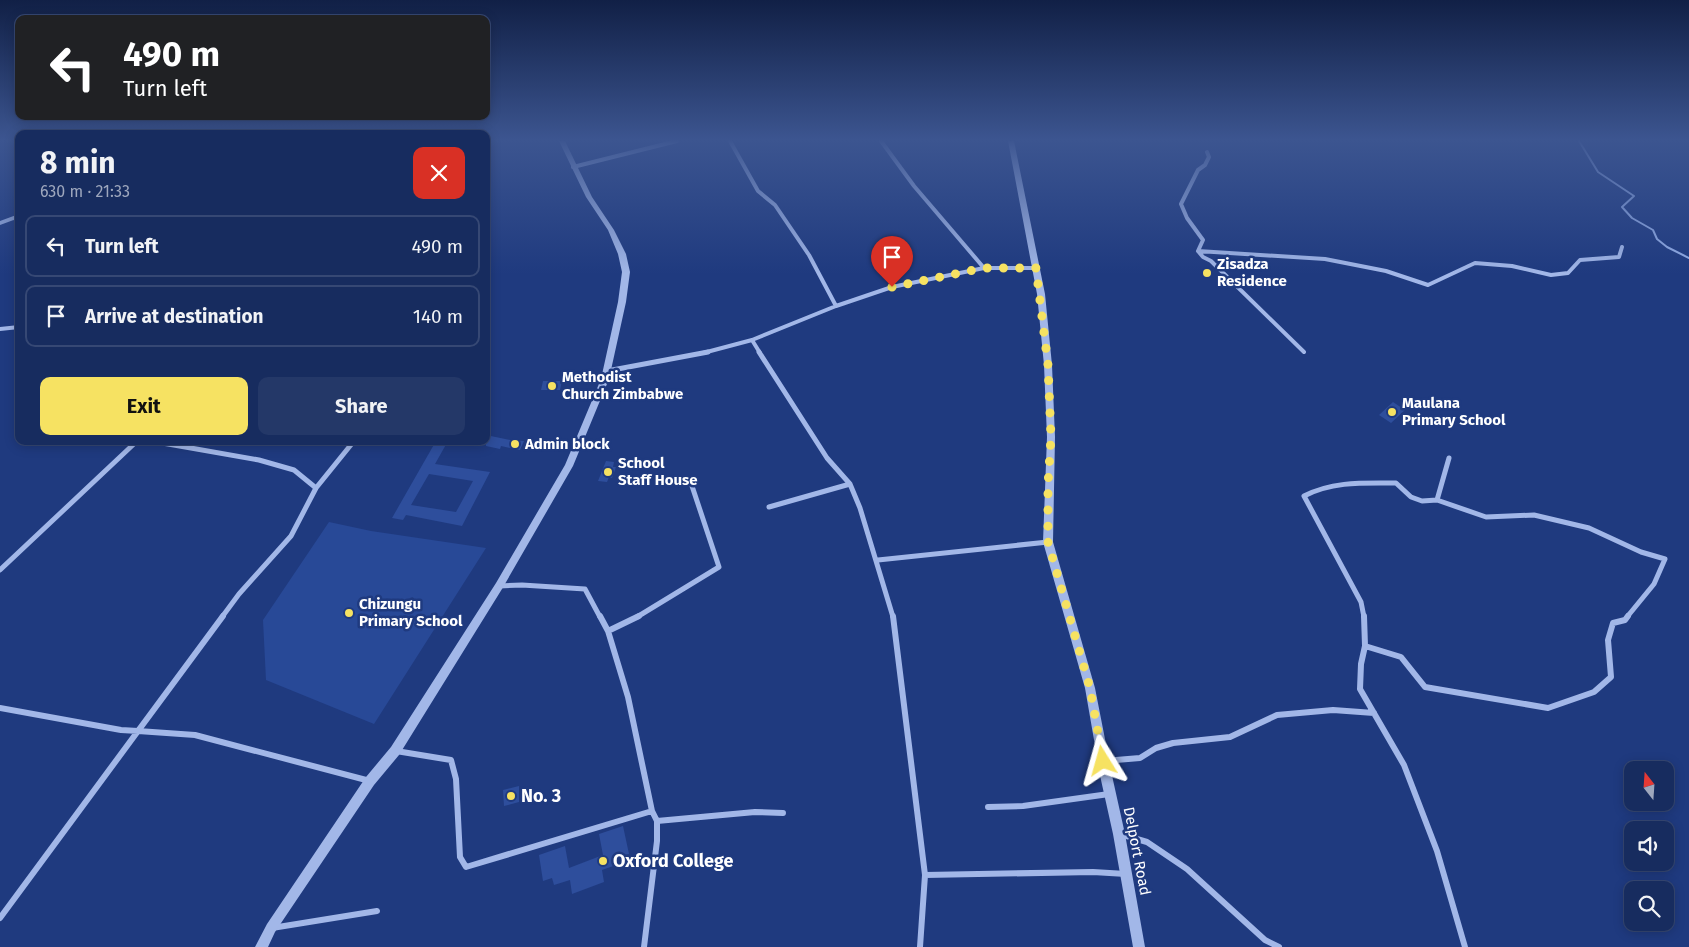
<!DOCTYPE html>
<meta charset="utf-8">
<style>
body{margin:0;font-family:"Fira Sans",sans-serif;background:#243868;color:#f1f3f6;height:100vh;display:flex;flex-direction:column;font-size:19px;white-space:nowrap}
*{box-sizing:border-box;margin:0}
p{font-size:16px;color:#9ea7bd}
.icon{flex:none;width:28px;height:28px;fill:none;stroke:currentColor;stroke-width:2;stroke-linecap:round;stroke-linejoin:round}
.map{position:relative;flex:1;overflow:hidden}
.sheet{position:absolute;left:15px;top:130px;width:475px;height:315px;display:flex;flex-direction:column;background:#172c5f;border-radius:10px;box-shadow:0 2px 12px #0003,0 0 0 1px #364874}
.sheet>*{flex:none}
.top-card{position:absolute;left:15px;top:15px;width:475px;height:105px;border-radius:10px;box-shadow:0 2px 12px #0003,0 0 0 1px #364874;background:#202124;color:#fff;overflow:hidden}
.needle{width:32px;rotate:343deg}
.buttons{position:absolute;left:1624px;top:761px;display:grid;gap:10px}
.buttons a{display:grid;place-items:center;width:50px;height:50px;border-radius:10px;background:#172c5f;box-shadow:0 2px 12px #0003,0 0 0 1px #364874;font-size:25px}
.pin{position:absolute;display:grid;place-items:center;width:42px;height:42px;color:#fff;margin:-51px -21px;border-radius:50% 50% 50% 0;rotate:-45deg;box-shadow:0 0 5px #0007}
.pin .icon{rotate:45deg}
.me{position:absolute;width:55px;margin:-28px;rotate:352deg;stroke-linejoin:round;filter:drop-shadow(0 0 4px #0008)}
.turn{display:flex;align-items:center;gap:18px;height:105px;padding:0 25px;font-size:22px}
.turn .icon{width:65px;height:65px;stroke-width:2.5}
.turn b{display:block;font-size:35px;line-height:42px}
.round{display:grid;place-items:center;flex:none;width:52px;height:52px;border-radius:10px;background:#243868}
.headline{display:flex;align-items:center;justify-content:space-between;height:85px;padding:0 25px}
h1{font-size:30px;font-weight:700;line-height:38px}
.button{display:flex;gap:10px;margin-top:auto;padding:10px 25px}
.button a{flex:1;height:58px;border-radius:10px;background:#f6e262;color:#111;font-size:20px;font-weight:700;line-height:58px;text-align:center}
.button a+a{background:#243868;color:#f1f3f6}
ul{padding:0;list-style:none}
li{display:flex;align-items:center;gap:15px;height:62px;margin:0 10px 8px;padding:0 15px;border:2px solid #364874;border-radius:10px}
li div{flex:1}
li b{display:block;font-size:19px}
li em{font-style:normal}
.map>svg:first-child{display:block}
.green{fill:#284997}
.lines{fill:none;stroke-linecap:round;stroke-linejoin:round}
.stream{stroke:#96b0e9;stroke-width:2}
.building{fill:#2e4e9c;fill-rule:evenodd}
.minor-far2{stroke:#a2b7e8;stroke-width:4}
.minor-far1{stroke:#a2b7e8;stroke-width:5}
.minor{stroke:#a2b7e8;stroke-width:6}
.tertiary{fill:#a2b7e8;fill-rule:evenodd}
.route{stroke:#f6e262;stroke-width:9;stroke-dasharray:0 16.2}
.poi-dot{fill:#f6e262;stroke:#1f3a7f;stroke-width:2}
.labels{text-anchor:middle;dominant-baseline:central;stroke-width:5;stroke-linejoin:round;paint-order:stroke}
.poi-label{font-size:15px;font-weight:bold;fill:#fff;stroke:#1f3a7f;text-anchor:start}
.street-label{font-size:15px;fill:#fff;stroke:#1f3a7f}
.near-poi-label{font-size:18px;font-weight:bold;fill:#fff;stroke:#1f3a7f;text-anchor:start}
</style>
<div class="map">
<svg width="1689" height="947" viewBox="0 0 1689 947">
<rect width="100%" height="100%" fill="#1f3a7f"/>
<path class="green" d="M 329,522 L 371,531 L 486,548 L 374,724 L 266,680 L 263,620 Z"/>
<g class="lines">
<path class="stream" d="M 1579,141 L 1598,172 L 1634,196 L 1622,207 L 1632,218 L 1653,230 L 1657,239 L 1667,247 L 1689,258"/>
</g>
<path class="building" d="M 543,381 L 562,381 L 560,390 L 541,390 Z
M 1393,402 L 1405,410 L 1391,423 L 1379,415 Z
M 486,435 L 510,440 L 524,441 L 520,450 L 501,446 L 500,449 L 486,446 Z
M 436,441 L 448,441 L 435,464 L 490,472 L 462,526 L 406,515 L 403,520 L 392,518 ZM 429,474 L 473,481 L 456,512 L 411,505 Z
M 606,461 L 614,462 L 613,467 L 616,467 L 612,478 L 609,477 L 607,482 L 598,481 Z
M 519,786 L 519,802 L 504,806 L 503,790 Z
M 623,826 L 629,854 L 618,858 L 619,864 L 602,870 L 604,882 L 572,894 L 570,880 L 554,885 L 552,878 L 543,881 L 539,855 L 565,846 L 569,868 L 603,855 L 599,834 Z"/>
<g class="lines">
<path class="minor-far2" d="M 730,141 L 758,191 L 775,205 L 809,255 L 836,306
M 881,141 L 914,186 L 984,268
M 573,167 L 677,141
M 15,218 L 19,226
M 1198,251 L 1325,259 L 1386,271 L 1428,285 L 1475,263 L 1512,266 L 1551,275 L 1568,273 L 1580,260 L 1619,257 L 1622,247
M 1198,251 L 1203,257 L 1211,261 L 1304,352
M 1198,251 L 1203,240 L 1187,218 L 1181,204 L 1198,170 L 1205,165 L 1209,157 L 1207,152
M 0,329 L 19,327
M 752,340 L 760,353
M 703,353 L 752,340 L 836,306 L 892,287 L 984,268 L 1036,268"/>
<path class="minor-far1" d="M 759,352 L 827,458 L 850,484 L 860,508 L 893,617
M 607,371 L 708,352
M 151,441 L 259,460 L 294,470 L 316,488 L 291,536 L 239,594 L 222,617
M 316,488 L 354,441
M 1437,500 L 1449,458
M 769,507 L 850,484
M 878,560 L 1048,542
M 0,570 L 137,441
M 499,586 L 522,585 L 585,589 L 600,617
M 637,617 L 719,567 L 691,483
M 1364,617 L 1361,602 L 1304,496 C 1333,481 1364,483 1396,483 L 1411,497 L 1422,501 L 1437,500 L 1486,517 L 1534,515 L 1589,528 L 1641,552 L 1665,559 L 1654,584 L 1627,617"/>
<path class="minor" d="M 223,616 L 138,731 L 195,735 L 370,781
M 600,616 L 608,631 L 628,697 L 652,811 L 657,821 L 657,841 L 644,947
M 893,616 L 925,875 L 920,947
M 1364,616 L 1365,646
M 608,631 L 639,616
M 1365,646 L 1401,657 L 1425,687 L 1548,708 L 1594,692 L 1611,677 L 1608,640 L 1613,623 L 1625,620 L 1628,616
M 1365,646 L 1361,664 L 1360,689 L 1404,765 L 1437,851 L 1465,947
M 0,708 L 121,730 L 138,731
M 396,751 L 451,760 L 456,779 L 460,857 L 466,867 L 652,811
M 1104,761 L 1140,758 L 1156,748 L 1173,743 L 1230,737 L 1277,715 L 1333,710 L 1374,713
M 988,807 L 1023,806 L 1109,794
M 657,821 L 755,812 L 783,813
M 1120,834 L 1147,842 L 1187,869 L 1265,940 L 1279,947
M 925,875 L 1093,872 L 1126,874
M 0,918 L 138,731
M 272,928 L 377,911"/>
<path class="tertiary" d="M 559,141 L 565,141 L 592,197 L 614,230 L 626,254 L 630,272 L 626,302 L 609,379 L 573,466 L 502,589 L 399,755 L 374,785 L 275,932 L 268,947 L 255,947 L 267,924 L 366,777 L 391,747 L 496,583 L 565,465 L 601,379 L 618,302 L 622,272 L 618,254 L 608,230 L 586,197 Z
M 1008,141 L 1014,141 L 1045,294 L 1052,365 L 1055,437 L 1053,542 L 1095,688 L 1113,780 L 1125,834 L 1145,947 L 1133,947 L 1113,834 L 1101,780 L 1085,688 L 1043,542 L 1047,437 L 1044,365 L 1037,294 Z
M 19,214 L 19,218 L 0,225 L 0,221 Z"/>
</g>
<linearGradient id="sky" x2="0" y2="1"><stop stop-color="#112046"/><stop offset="0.51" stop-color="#3c5590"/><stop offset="1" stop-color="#3c5590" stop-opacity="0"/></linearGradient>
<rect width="1689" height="274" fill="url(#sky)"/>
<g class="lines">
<path class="route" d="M 892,287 L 984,268 L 1036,268 L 1048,365 L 1051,437 L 1048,484 L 1048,542 L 1090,688 L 1103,761"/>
</g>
<g class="poi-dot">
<circle cx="1207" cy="273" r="5"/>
<circle cx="552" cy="386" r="5"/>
<circle cx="1392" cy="412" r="5"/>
<circle cx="515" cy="444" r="5"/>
<circle cx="608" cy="472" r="5"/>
<circle cx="349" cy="613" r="5"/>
<circle cx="511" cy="796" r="5"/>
<circle cx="603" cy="861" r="5"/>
</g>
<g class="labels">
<g class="poi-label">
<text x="1217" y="264">Zisadza<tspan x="1217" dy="17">Residence</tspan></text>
<text x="562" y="377">Methodist<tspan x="562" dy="17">Church Zimbabwe</tspan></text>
<text x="1402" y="403">Maulana<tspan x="1402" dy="17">Primary School</tspan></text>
<text x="525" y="444">Admin block</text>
<text x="618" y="463">School<tspan x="618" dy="17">Staff House</tspan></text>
<text x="359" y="604">Chizungu<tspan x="359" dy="17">Primary School</tspan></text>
</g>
<g class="street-label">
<text transform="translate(1137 851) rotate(79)">Delport Road</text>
</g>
<g class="near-poi-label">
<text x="521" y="796">No. 3</text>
<text x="613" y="861">Oxford College</text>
</g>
</g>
</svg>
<div class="buttons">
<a><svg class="needle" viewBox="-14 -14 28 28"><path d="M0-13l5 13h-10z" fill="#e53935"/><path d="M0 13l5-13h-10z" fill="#9ea7bd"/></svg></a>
<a><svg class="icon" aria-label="sound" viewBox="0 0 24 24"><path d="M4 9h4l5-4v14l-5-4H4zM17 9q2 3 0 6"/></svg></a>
<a><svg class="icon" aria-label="search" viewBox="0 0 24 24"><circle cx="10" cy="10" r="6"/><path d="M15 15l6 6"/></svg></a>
</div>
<div class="pin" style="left:892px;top:287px;background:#d93025"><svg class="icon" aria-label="arrive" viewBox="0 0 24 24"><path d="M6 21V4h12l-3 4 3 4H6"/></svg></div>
<svg class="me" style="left:1103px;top:761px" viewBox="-20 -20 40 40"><path d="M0-17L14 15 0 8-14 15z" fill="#f6e262" stroke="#fff" stroke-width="4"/></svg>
<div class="top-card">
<div class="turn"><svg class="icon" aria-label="left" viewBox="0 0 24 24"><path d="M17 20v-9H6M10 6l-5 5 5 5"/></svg><div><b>490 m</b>Turn left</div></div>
</div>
<section class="sheet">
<div class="headline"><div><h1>8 min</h1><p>630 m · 21:33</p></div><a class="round" style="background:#d93025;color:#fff"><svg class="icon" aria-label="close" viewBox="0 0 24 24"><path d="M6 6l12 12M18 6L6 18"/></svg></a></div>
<ul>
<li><svg class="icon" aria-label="left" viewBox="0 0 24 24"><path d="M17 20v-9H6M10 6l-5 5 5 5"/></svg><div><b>Turn left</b></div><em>490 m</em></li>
<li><svg class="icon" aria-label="arrive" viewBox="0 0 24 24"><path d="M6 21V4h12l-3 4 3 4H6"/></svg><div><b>Arrive at destination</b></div><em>140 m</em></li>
</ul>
<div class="button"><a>Exit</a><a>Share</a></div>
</section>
</div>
